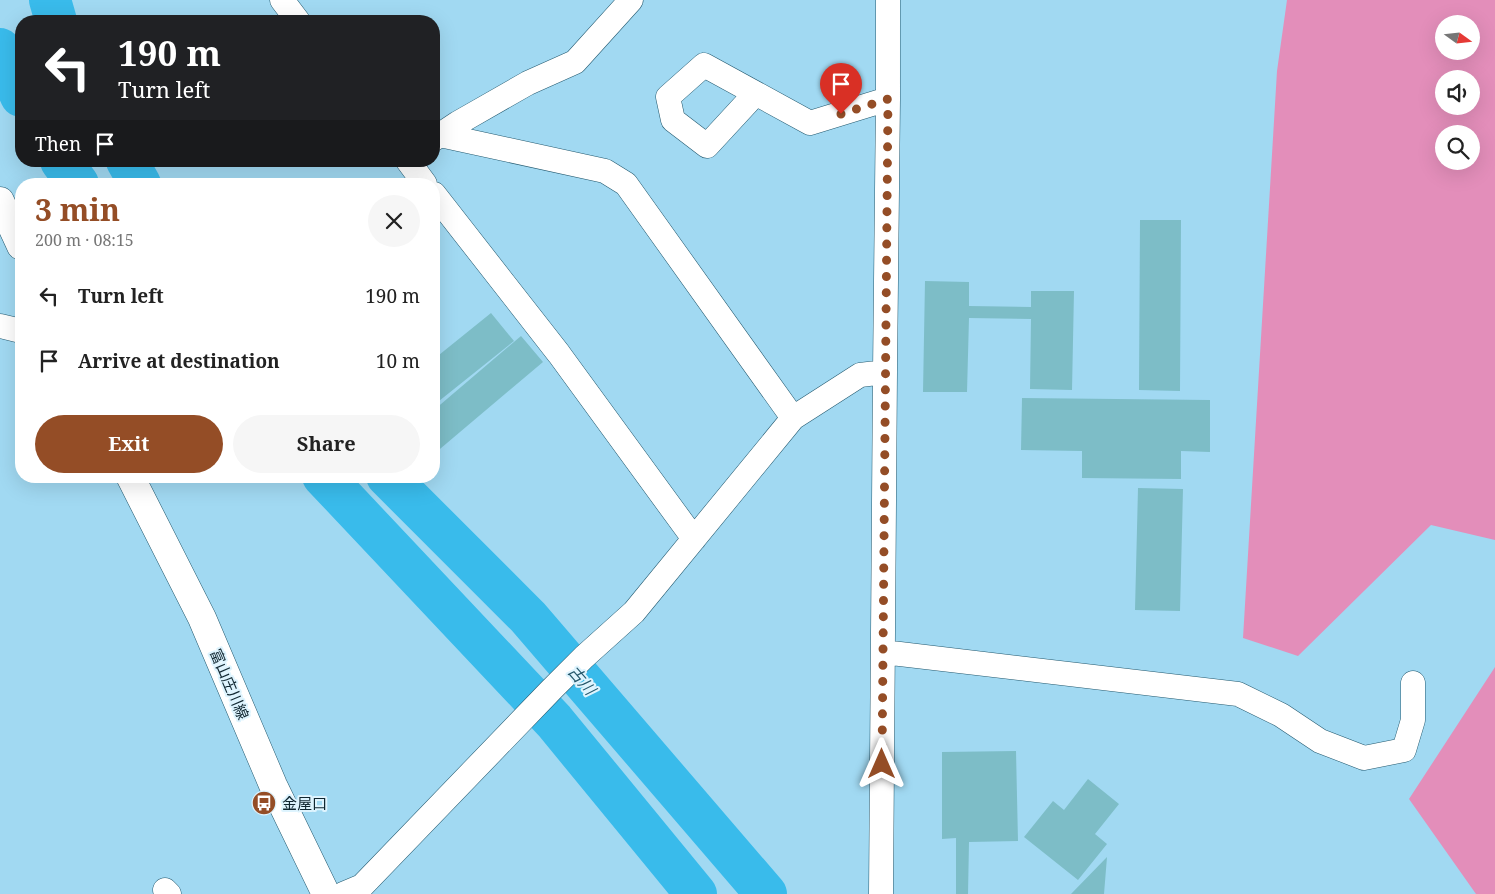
<!DOCTYPE html>
<meta charset="utf-8">
<style>
body{margin:0;font-family:"Noto Serif","Noto Sans JP",serif;background:#f6f6f6;color:#222;height:100vh;display:flex;flex-direction:column;font-size:19px;white-space:nowrap}
*{box-sizing:border-box;margin:0}
p{font-size:16px;color:#767676}
.icon{flex:none;width:28px;height:28px;fill:none;stroke:currentColor;stroke-width:2;stroke-linecap:round;stroke-linejoin:round}
.map{position:relative;flex:1;overflow:hidden}
.side{position:absolute;left:15px;top:178px;width:425px;height:305px;display:flex;flex-direction:column;background:#fff;border-radius:20px;box-shadow:0 5px 20px #0002}
.side>*{flex:none}
.guide{position:absolute;left:15px;top:15px;width:425px;height:152px;border-radius:20px;box-shadow:0 5px 20px #0002;background:#202124;color:#fff;overflow:hidden}
.needle{width:32px;rotate:105deg}
.fabs{position:absolute;left:1435px;top:15px;display:grid;gap:10px}
.fabs a{display:grid;place-items:center;width:45px;height:45px;border-radius:50%;background:#fff;box-shadow:0 5px 20px #0002;font-size:25px}
.pin{position:absolute;display:grid;place-items:center;width:42px;height:42px;color:#fff;margin:-51px -21px;border-radius:50% 50% 50% 0;rotate:-45deg;box-shadow:0 0 5px #0007}
.pin .icon{rotate:45deg}
.me{position:absolute;width:55px;margin:-28px;rotate:0deg;stroke-linejoin:round;filter:drop-shadow(0 0 4px #0008)}
.turn{display:flex;align-items:center;gap:18px;height:105px;padding:0 20px;font-size:22px}
.turn .icon{width:65px;height:65px;stroke-width:2.5}
.turn b{display:block;font-size:35px;line-height:42px}
.then{display:flex;align-items:center;height:48px;padding:0 20px;background:#0003;gap:10px;font-size:19px}
.round{display:grid;place-items:center;flex:none;width:52px;height:52px;border-radius:26px;background:#f6f6f6}
.summary{display:flex;align-items:center;justify-content:space-between;height:85px;padding:0 20px}
h1{font-size:30px;font-weight:700;line-height:38px;color:#944d26}
.primary-button{display:flex;gap:10px;margin-top:auto;padding:10px 20px}
.primary-button a{flex:1;height:58px;border-radius:30px;background:#944d26;color:#fff;font-size:20px;font-weight:700;line-height:58px;text-align:center}
.primary-button a+a{background:#f6f6f6;color:#222}
ul{padding:0;list-style:none}
li{display:flex;align-items:center;gap:15px;height:65px;padding:0 20px}
li div{flex:1}
li b{display:block;font-size:19px}
li em{font-style:normal}
.map>svg:first-child{display:block}
.green{fill:#e38eba;fill-rule:evenodd}
.lines{fill:none;stroke-linecap:round;stroke-linejoin:round}
.river{stroke:#39bbeb;stroke-width:42}
.building{fill:#7dbdc7}
.street-casing{stroke:#23596f;stroke-width:25}
.primary-casing{stroke:#23596f;stroke-width:29}
.street{stroke:#fff;stroke-width:24}
.primary{stroke:#fff;stroke-width:28}
.route{stroke:#944d26;stroke-width:9;stroke-dasharray:0 16.2}
.labels{text-anchor:middle;dominant-baseline:central;stroke-width:4;stroke-linejoin:round;paint-order:stroke}
.street-label{font-size:15px;fill:#102630;stroke:#def4fe}
.poi-label{font-size:15px;fill:#102630;stroke:#def4fe;text-anchor:start}
.water-label{font-size:16px;font-style:italic;fill:#23566a;stroke:#def4fe}
</style>
<div class="map">
<svg width="1495" height="894" viewBox="0 0 1495 894">
<rect width="100%" height="100%" fill="#a1d9f2"/>
<path class="green" d="M 1287,0 L 1495,0 L 1495,540 L 1431,525 L 1298,656 L 1243,638 L 1277,71 ZM 1444,24 L 1471,24 L 1471,51 L 1444,51 ZM 1444,79 L 1471,79 L 1471,106 L 1444,106 ZM 1444,134 L 1471,134 L 1471,161 L 1444,161 Z
M 1495,667 L 1495,894 L 1476,894 L 1409,799 Z"/>
<g class="lines">
<path class="river" d="M 50,0 L 56,21
M 0,49 L 21,96
M 61,161 L 78,184
M 127,161 L 140,184
M 323,476 L 554,721 L 696,894
M 387,476 L 528,617 L 766,894"/>
</g>
<path class="building" d="M 1140,220 L 1181,220 L 1180,391 L 1139,390 Z
M 925,281 L 969,282 L 969,306 L 1031,307 L 1031,291 L 1074,291 L 1072,390 L 1030,389 L 1031,319 L 969,318 L 967,392 L 923,392 Z
M 491,313 L 514,341 L 434,405 L 434,359 Z
M 521,336 L 543,362 L 434,454 L 434,410 Z
M 1022,398 L 1210,400 L 1210,452 L 1181,451 L 1181,479 L 1082,478 L 1082,451 L 1021,450 Z
M 1138,488 L 1183,489 L 1180,611 L 1135,610 Z
M 1016,751 L 1018,841 L 969,842 L 968,894 L 956,894 L 956,838 L 942,839 L 942,752 Z
M 1088,779 L 1119,804 L 1095,834 L 1107,844 L 1078,880 L 1024,837 L 1053,801 L 1064,810 Z
M 1107,857 L 1104,894 L 1071,894 Z"/>
<g class="lines">
<g class="street-casing">
<path id="street" d="M 282,0 L 298,21
M 755,94 L 707,146 L 673,120 L 668,97 L 704,65 L 810,123 L 888,99
M 440,135 L 605,171 L 626,184 L 793,418
M 434,139 L 458,123 L 528,83 L 575,62 L 631,0
M 408,161 L 425,184
M 434,194 L 559,354 L 694,539
M 0,326 L 21,331
M 883,652 L 1238,694 L 1281,715 L 1320,741 L 1364,758 L 1404,750 L 1413,720 L 1413,683
M 165,890 L 169,894
M 343,894 L 362,886 L 551,690 L 584,657 L 634,612 L 793,418 L 860,375 L 885,372
M 881,894 L 885,372 L 888,99 L 888,0"/>
</g>
<g class="primary-casing">
<path id="primary" d="M 0,201 L 21,246
M 130,476 L 202,618 L 273,785 L 326,894"/>
</g>
<use href="#street" class="street"/>
<use href="#primary" class="primary"/>
</g>
<g class="lines">
<path class="route" d="M 841,114 L 888,99 L 882,764"/>
</g>
<defs>
<g id="bus-disc" transform="scale(1.25)"><circle r="9.5" fill="#944d26" stroke="#def4fe"/><path d="M-5-6H5V4H4V6H2V4H-2V6H-4V4H-5ZM-3.5-4V0h7V-4ZM-3.5 1.2v1.5H-2V1.2ZM2 1.2v1.5H3.5V1.2Z" fill="#fff"/></g>
</defs>
<g fill-rule="evenodd">
<use href="#bus-disc" x="264" y="803"/>
</g>
<g class="labels">
<g class="street-label">
<text transform="translate(230 684) rotate(67)">富山庄川線</text>
</g>
<g class="poi-label">
<text x="282" y="803">金屋口</text>
</g>
<g class="water-label">
<text transform="translate(582 680) rotate(49)">古川</text>
</g>
</g>
</svg>
<div class="fabs">
<a><svg class="needle" viewBox="-14 -14 28 28"><path d="M0-13l5 13h-10z" fill="#e53935"/><path d="M0 13l5-13h-10z" fill="#767676"/></svg></a>
<a><svg class="icon" aria-label="sound" viewBox="0 0 24 24"><path d="M4 9h4l5-4v14l-5-4H4zM17 9q2 3 0 6"/></svg></a>
<a><svg class="icon" aria-label="search" viewBox="0 0 24 24"><circle cx="10" cy="10" r="6"/><path d="M15 15l6 6"/></svg></a>
</div>
<div class="pin" style="left:841px;top:114px;background:#d93025"><svg class="icon" aria-label="arrive" viewBox="0 0 24 24"><path d="M6 21V4h12l-3 4 3 4H6"/></svg></div>
<svg class="me" style="left:882px;top:764px" viewBox="-20 -20 40 40"><path d="M0-17L14 15 0 8-14 15z" fill="#944d26" stroke="#fff" stroke-width="4"/></svg>
<div class="guide">
<div class="turn"><svg class="icon" aria-label="left" viewBox="0 0 24 24"><path d="M17 20v-9H6M10 6l-5 5 5 5"/></svg><div><b>190 m</b>Turn left</div></div>
<div class="then">Then<svg class="icon" aria-label="arrive" viewBox="0 0 24 24"><path d="M6 21V4h12l-3 4 3 4H6"/></svg></div>
</div>
<section class="side">
<div class="summary"><div><h1>3 min</h1><p>200 m · 08:15</p></div><a class="round"><svg class="icon" aria-label="close" viewBox="0 0 24 24"><path d="M6 6l12 12M18 6L6 18"/></svg></a></div>
<ul>
<li><svg class="icon" aria-label="left" viewBox="0 0 24 24"><path d="M17 20v-9H6M10 6l-5 5 5 5"/></svg><div><b>Turn left</b></div><em>190 m</em></li>
<li><svg class="icon" aria-label="arrive" viewBox="0 0 24 24"><path d="M6 21V4h12l-3 4 3 4H6"/></svg><div><b>Arrive at destination</b></div><em>10 m</em></li>
</ul>
<div class="primary-button"><a>Exit</a><a>Share</a></div>
</section>
</div>
